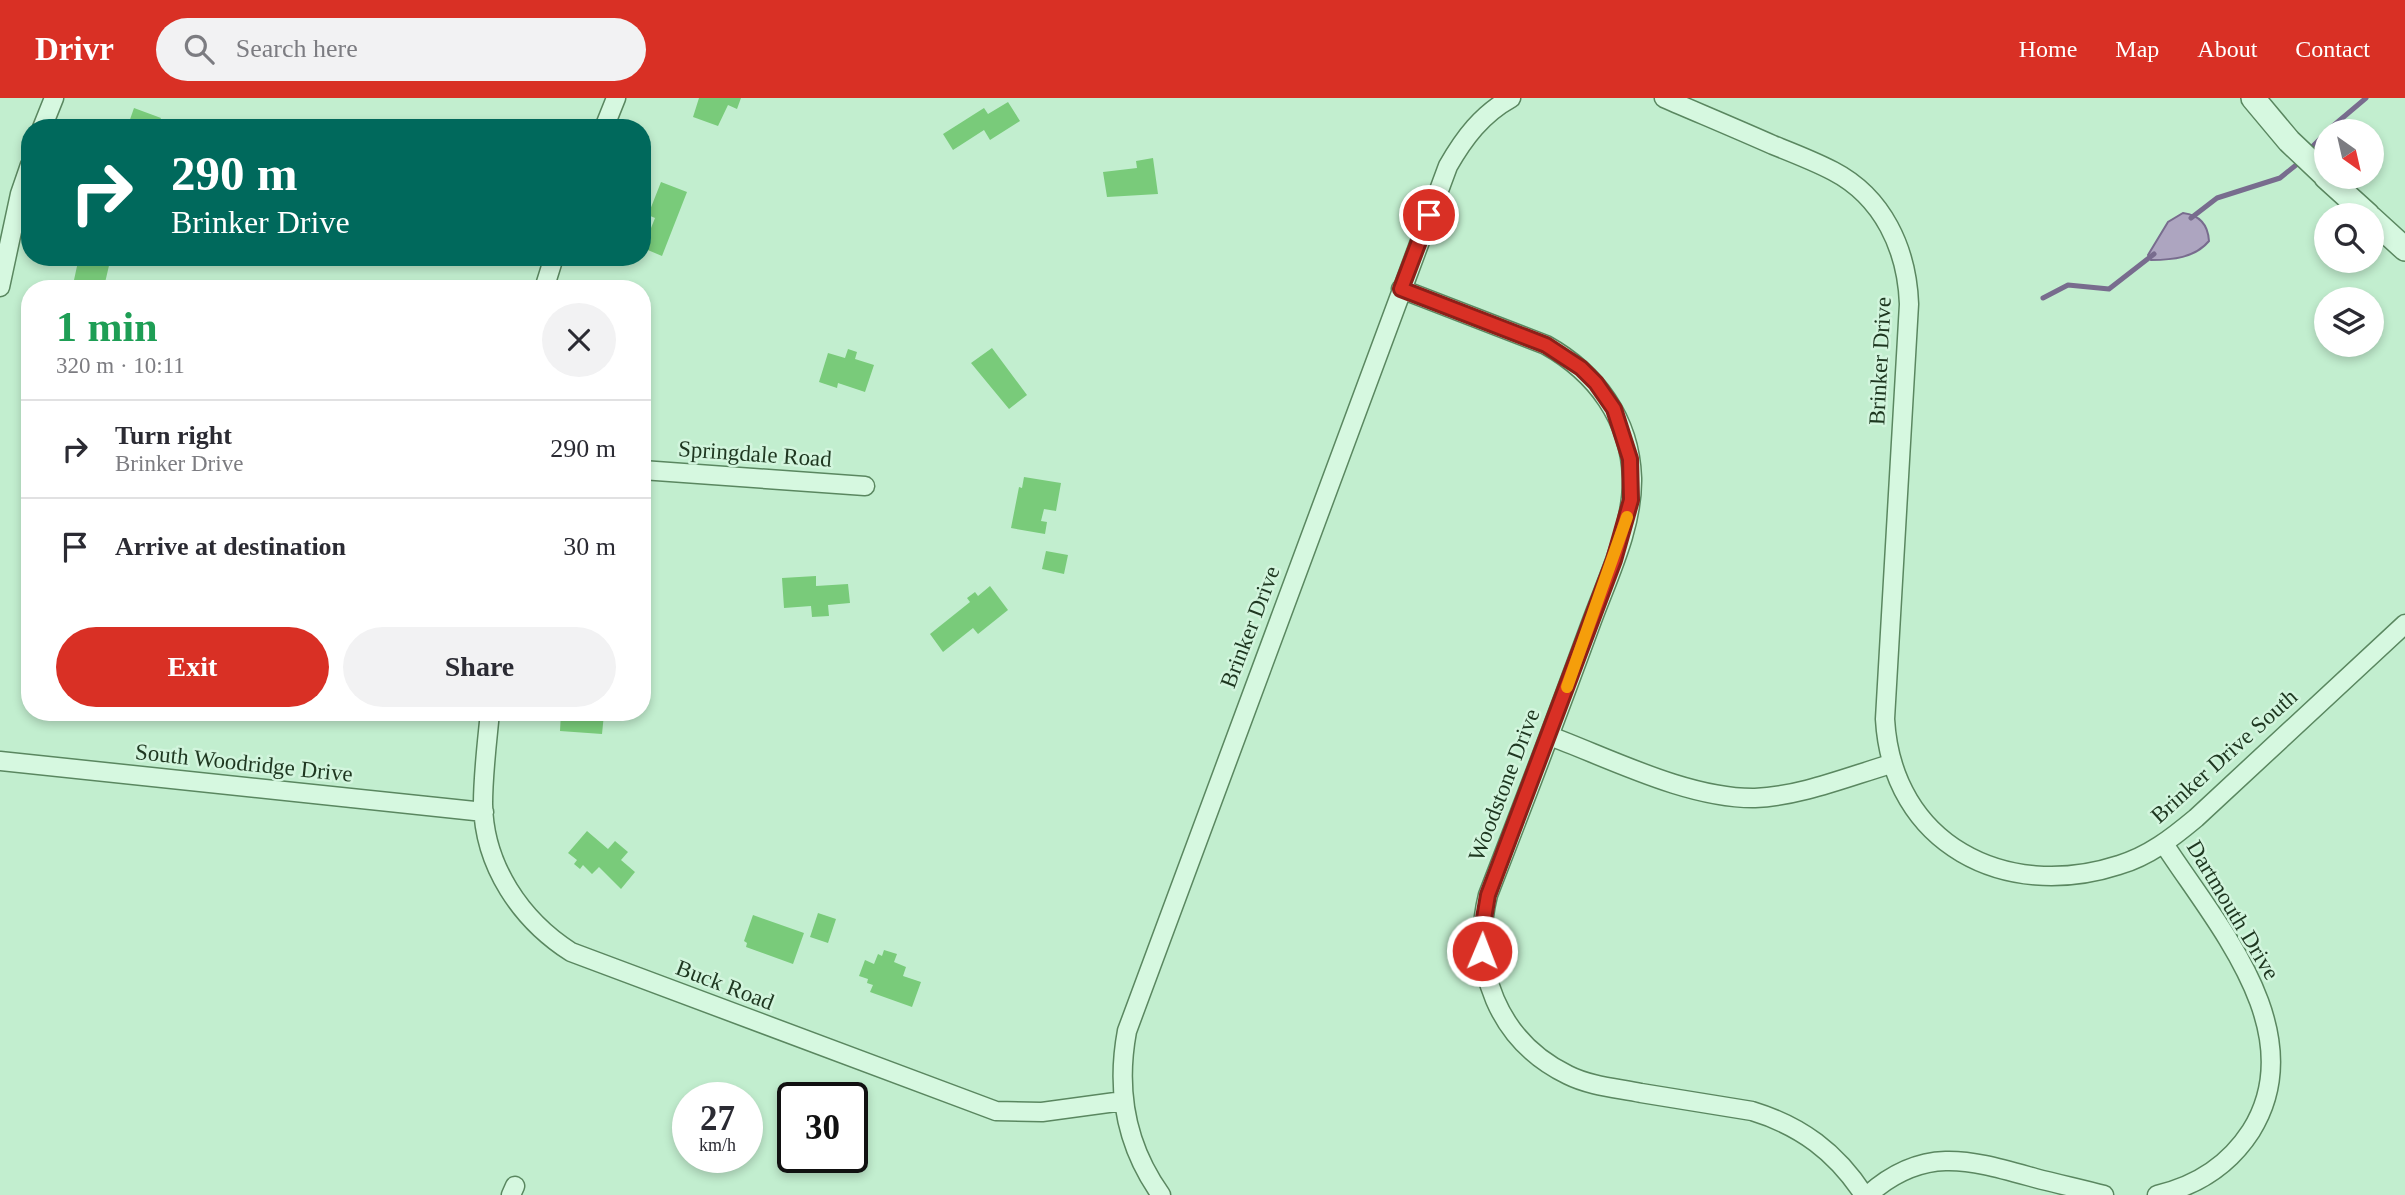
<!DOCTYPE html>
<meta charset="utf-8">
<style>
body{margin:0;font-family:"Times New Roman",serif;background:#f2f2f3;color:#2b2b33;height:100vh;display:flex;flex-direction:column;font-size:26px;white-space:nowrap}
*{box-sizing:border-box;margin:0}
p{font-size:23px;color:#7c7c81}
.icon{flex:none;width:38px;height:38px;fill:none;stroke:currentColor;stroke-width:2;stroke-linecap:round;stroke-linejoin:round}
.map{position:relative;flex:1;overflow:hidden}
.sheet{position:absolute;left:21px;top:182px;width:630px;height:441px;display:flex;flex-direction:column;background:#fff;border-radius:28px;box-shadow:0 4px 10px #0003}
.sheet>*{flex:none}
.top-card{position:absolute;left:21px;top:21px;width:630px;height:147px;border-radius:28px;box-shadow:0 4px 10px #0003;background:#00695c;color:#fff;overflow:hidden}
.needle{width:46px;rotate:146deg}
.controls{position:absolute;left:2314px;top:21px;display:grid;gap:14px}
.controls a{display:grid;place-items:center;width:70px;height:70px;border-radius:50%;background:#fff;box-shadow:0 4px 10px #0003;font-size:35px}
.speed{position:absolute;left:672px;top:984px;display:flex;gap:14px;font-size:35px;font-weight:700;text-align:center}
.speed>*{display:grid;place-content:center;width:91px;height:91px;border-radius:50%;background:#fff;box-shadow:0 4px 10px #0003;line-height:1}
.speed small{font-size:18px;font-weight:400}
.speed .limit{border:4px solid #111;border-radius:10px;background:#fff;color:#111}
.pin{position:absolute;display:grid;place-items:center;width:60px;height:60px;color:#fff;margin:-30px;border:4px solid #fff;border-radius:50%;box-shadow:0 2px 7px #0007}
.me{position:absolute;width:77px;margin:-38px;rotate:1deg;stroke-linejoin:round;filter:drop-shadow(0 0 5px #0008)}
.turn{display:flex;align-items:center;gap:24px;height:147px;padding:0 35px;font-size:32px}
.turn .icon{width:91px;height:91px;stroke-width:2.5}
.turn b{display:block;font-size:49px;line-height:60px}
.round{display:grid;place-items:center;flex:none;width:74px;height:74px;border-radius:37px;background:#f2f2f3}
.head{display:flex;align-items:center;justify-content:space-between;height:119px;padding:0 35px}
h1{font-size:42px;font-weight:600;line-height:52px;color:#1e9e55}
.button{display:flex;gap:14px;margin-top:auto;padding:14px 35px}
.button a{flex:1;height:80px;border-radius:42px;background:#d93025;color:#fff;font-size:28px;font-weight:600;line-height:80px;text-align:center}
.button a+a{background:#f2f2f3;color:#2b2b33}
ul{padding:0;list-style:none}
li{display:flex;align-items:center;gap:21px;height:98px;padding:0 35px;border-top:2px solid #e1e1e2}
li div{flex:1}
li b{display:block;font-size:26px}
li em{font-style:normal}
header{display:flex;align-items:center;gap:42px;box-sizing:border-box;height:98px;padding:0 35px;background:#d93025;color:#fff}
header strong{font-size:33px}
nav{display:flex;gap:38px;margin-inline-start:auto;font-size:24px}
.search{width:490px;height:63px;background:#f2f2f3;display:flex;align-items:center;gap:18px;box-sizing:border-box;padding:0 24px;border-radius:38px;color:#7c7c81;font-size:26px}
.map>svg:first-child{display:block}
.water{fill:#ada5c0;stroke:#786c8e;stroke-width:2}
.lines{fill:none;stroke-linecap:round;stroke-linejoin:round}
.stream{stroke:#786c8e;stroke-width:5}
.building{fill:#79cb7a}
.minor-casing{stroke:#5a8760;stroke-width:21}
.tertiary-casing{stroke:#5a8760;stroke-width:26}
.minor{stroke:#d6f8e0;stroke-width:18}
.tertiary{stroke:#d6f8e0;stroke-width:23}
.route-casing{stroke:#8d1f18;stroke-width:18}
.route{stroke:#d93025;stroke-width:12}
.slow{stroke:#f59e0b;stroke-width:12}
.labels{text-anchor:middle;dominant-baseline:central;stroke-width:5;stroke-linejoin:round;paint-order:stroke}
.street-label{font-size:23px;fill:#1e3720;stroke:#d2f5dd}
</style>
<header>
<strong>Drivr</strong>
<div class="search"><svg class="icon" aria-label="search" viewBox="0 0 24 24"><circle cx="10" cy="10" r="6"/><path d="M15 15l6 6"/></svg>Search here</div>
<nav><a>Home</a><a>Map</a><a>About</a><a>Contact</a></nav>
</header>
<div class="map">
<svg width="2405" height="1097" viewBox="0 0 2405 1097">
<rect width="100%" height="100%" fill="#c2eecf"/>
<path class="water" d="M 2183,115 C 2199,117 2208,126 2209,143 C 2195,160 2172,162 2151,162 L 2148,157 L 2168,124 Z"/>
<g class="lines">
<path class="stream" d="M 2327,33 L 2366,0
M 2309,52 L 2326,35
M 2191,120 L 2217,100 L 2280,80 L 2301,63
M 2043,200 L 2068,187 L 2109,191 L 2154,156"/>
</g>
<path class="building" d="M 699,0 L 741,0 L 737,11 L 728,7 L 718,28 L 693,19 Z
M 1008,4 L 1020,23 L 990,42 L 984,32 L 953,52 L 943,36 L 984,10 L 988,16 Z
M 134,10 L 161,20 L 157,30 L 127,30 Z
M 1153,60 L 1158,96 L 1107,99 L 1103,74 L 1137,70 L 1136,63 Z
M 661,84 L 687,94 L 662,158 L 643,150 L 655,120 L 648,117 Z
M 79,159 L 111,159 L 104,189 L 74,182 Z
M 992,250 L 1027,297 L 1009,311 L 971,265 Z
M 848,251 L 857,254 L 855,261 L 874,267 L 865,294 L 838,285 L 837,290 L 819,284 L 828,255 L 845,260 Z
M 1024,379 L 1061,385 L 1056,413 L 1044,411 L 1041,423 L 1047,424 L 1045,436 L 1011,430 L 1019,389 L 1022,390 Z
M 1046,453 L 1068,457 L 1064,476 L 1042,471 Z
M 816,478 L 816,488 L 848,486 L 850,505 L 828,507 L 829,518 L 812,519 L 811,508 L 784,510 L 782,480 Z
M 990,488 L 1008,512 L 978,536 L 973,530 L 943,554 L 930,536 L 970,504 L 967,500 L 975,494 L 978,498 Z
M 561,614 L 604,616 L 602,636 L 560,633 Z
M 587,733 L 608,751 L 615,743 L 628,754 L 621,762 L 635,774 L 621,791 L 599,769 L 592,776 L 583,767 L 580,771 L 574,766 L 577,762 L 568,755 Z
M 818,815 L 836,821 L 828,845 L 810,839 Z
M 753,817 L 804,835 L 793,866 L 746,849 L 747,845 L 744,843 Z
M 884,852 L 897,856 L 894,864 L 906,869 L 903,878 L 921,884 L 912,909 L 870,894 L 873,887 L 867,885 L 868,881 L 859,878 L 865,862 L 874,866 L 878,856 L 882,858 Z"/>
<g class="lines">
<g class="minor-casing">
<path id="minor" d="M 1664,0 C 1701,16 1737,31 1773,47 C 1793,55 1814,63 1833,73 C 1883,99 1907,151 1909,206 L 1885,621 C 1892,746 2005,804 2119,767 C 2149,758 2172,740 2196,720 L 2405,526
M 42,30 L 54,0
M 604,30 L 616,0
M 0,189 L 20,96 L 30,67
M 544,191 L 554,159
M 1401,191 L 1546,247 C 1596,275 1630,321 1632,380 C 1633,430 1607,481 1590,528 C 1557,618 1523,707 1488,797 C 1470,870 1498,943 1568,977 C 1590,988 1616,990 1641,995 C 1678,1001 1715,1007 1752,1013 C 1801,1028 1836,1054 1864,1097
M 642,372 L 865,388
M 490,614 C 487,645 483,676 483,706 C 484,768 521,822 571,854 L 996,1013 L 1042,1014 L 1123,1003
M 1550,638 C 1611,661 1689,701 1755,700 C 1801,698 1847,679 1891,666
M 0,663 L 484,714
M 511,1097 L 515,1088
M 1161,1097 C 1126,1048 1116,992 1127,933 L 1448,68 C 1464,40 1482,16 1511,0
M 1868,1097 C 1924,1047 1970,1062 2035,1080 C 2058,1086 2081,1091 2104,1097
M 2157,1097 C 2196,1088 2229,1067 2251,1033 C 2313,934 2216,826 2164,746"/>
</g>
<g class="tertiary-casing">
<path id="tertiary" d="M 2253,0 L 2289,43 L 2326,78
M 2326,79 L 2368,117
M 2371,120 L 2405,151"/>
</g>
<use href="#minor" class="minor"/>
<use href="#tertiary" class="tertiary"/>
</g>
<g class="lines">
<g class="route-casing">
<path id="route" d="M 1429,117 L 1401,191 L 1546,247 L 1581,270 L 1596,285 L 1614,311 L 1630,361 L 1631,402 L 1614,462 L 1488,797 L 1481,838 L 1482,853"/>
</g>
<use href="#route" class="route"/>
<path class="slow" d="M 1567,589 L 1627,419"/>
</g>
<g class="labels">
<g class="street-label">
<text transform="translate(1880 263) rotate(-87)">Brinker Drive</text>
<text transform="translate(755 356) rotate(4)">Springdale Road</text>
<text transform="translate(1250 529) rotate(-69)">Brinker Drive</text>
<text transform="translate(2224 658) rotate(-42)">Brinker Drive South</text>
<text transform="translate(244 665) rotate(6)">South Woodridge Drive</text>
<text transform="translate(1504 687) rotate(-69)">Woodstone Drive</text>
<text transform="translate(2233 812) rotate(59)">Dartmouth Drive</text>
<text transform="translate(725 887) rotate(21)">Buck Road</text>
</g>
</g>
</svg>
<div class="controls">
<a><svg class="needle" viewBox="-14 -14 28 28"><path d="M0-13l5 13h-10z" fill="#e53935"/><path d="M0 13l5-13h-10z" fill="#7c7c81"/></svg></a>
<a><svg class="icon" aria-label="search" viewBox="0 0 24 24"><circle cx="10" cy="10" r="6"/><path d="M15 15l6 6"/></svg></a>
<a><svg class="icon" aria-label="layers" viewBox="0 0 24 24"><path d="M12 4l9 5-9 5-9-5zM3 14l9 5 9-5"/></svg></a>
</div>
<div class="speed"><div>27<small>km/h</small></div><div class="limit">30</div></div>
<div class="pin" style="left:1429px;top:117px;background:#d93025"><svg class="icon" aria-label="arrive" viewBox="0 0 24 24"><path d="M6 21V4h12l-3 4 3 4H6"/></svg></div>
<svg class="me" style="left:1482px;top:853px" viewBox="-20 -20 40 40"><circle r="17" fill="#d93025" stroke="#fff" stroke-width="3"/><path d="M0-11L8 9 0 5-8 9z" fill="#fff"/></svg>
<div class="top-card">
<div class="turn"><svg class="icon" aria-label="right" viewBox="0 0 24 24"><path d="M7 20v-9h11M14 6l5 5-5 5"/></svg><div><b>290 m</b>Brinker Drive</div></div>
</div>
<section class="sheet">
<div class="head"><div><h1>1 min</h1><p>320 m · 10:11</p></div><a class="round"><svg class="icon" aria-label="close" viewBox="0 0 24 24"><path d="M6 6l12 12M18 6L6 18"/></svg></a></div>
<ul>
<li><svg class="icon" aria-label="right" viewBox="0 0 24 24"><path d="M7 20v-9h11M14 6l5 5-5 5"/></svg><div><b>Turn right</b><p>Brinker Drive</p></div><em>290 m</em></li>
<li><svg class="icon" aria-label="arrive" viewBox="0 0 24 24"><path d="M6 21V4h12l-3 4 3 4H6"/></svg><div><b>Arrive at destination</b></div><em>30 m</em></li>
</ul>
<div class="button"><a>Exit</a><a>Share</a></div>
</section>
</div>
